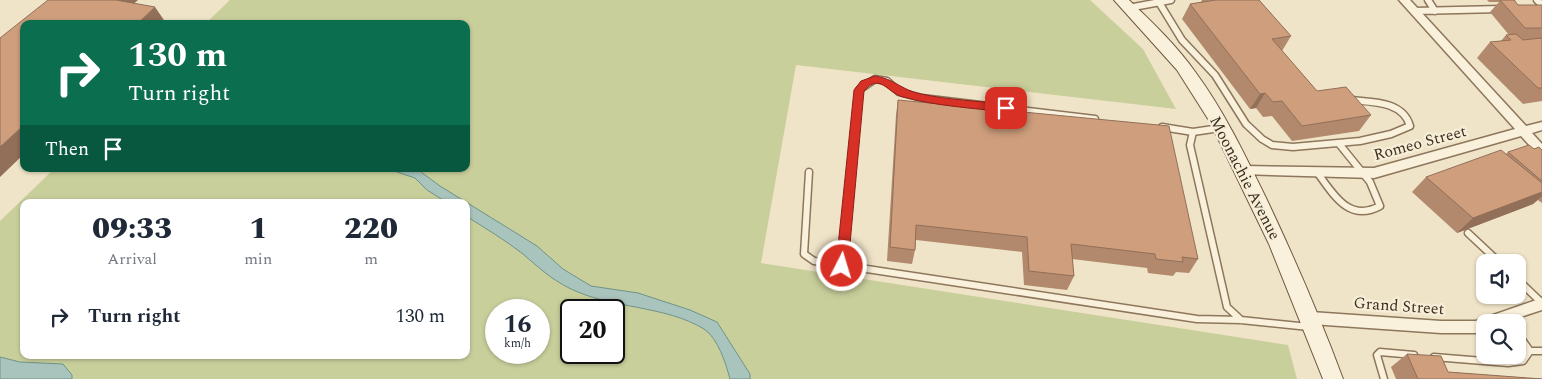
<!DOCTYPE html>
<style>
body{margin:0;font-family:Spectral,serif;background:#f2f2f3;color:#1f2937;height:100vh;display:flex;flex-direction:column;font-size:19px;white-space:nowrap}
*{box-sizing:border-box;margin:0}
p{font-size:16px;color:#747a83}
.icon{flex:none;width:28px;height:28px;fill:none;stroke:currentColor;stroke-width:2;stroke-linecap:round;stroke-linejoin:round}
.map{position:relative;flex:1;overflow:hidden}
.side{position:absolute;left:20px;top:199px;width:450px;height:160px;display:flex;flex-direction:column;background:#fff;border-radius:10px;box-shadow:0 1px 4px #0004}
.side>*{flex:none}
.guide{position:absolute;left:20px;top:20px;width:450px;height:152px;border-radius:10px;box-shadow:0 1px 4px #0004;background:#0b6e4f;color:#fff;overflow:hidden}
.buttons{position:absolute;left:1476px;top:254px;display:grid;gap:10px}
.buttons a{display:grid;place-items:center;width:50px;height:50px;border-radius:10px;background:#fff;box-shadow:0 1px 4px #0004;font-size:25px}
.speed{position:absolute;left:485px;top:299px;display:flex;gap:10px;font-size:25px;font-weight:700;text-align:center}
.speed>*{display:grid;place-content:center;width:65px;height:65px;border-radius:50%;background:#fff;box-shadow:0 1px 4px #0004;line-height:1}
.speed small{font-size:12px;font-weight:400}
.speed .limit{border:2px solid #111;border-radius:8px;background:#fff;color:#111}
.pin{position:absolute;display:grid;place-items:center;width:42px;height:42px;color:#fff;margin:-21px;border-radius:10px;box-shadow:0 2px 8px #0006}
.me{position:absolute;width:55px;margin:-28px;rotate:5deg;stroke-linejoin:round;filter:drop-shadow(0 0 4px #0008)}
.turn{display:flex;align-items:center;gap:18px;height:105px;padding:0 25px;font-size:22px}
.turn .icon{width:65px;height:65px;stroke-width:2.5}
.turn b{display:block;font-size:35px;line-height:42px}
.then{display:flex;align-items:center;height:48px;padding:0 25px;background:#0003;gap:10px;font-size:19px}
.eta{display:flex;justify-content:space-evenly;align-items:center;height:85px;text-align:center}
.eta b{font-size:30px;font-weight:800;line-height:35px}
ul{padding:0;list-style:none}
li{display:flex;align-items:center;gap:15px;height:65px;padding:0 25px}
li div{flex:1}
li b{display:block;font-size:19px}
li em{font-style:normal}
.map>svg:first-child{display:block}
.green{fill:#c9cf9b;fill-rule:evenodd}
.water{fill:#a9c4bc;stroke:#6f938a}
.lines{fill:none;stroke-linecap:round;stroke-linejoin:round}
.lane-casing{stroke:#8d765c;stroke-width:9}
.street-casing{stroke:#8d765c;stroke-width:3}
.secondary-casing{stroke:#6f573f;stroke-width:2}
.lane{stroke:#faf1dc;stroke-width:6}
.street{fill:#faf1dc;fill-rule:evenodd}
.secondary{fill:#faf1dc;fill-rule:evenodd}
.wall{fill:#b2896c}
.shaded-wall{fill:#916f58}
.building{fill:#cf9f7d;stroke:#916f58}
.route{fill:#d93025;stroke:#8d1f18}
.labels{text-anchor:middle;dominant-baseline:central;stroke-width:4.5;stroke-linejoin:round;paint-order:stroke}
.street-label{font-size:16px;fill:#3d2e20;stroke:#f7eed8}
</style>
<div class="map">
<svg width="1542" height="379" viewBox="0 0 1542 379">
<rect width="100%" height="100%" fill="#f0e4c8"/>
<path class="green" d="M 230,0 L 1090,0 L 1143,49 L 1176,109 L 796,65 L 761,263 L 1288,345 L 1297,379 L 0,379 L 0,221 L 54,169 L 466,169 L 466,24 L 205,24 ZM 24,202 L 466,202 L 466,355 L 24,355 ZM 496,310 L 539,310 L 539,352 L 496,352 ZM 571,310 L 614,310 L 614,352 L 571,352 Z"/>
<path class="water" d="M 388,169 L 417,169 L 440,186 L 537,246 L 563,269 L 591,286 L 638,293 L 690,310 L 717,322 L 750,374 L 750,379 L 730,379 C 726,364 718,338 704,329 C 665,305 610,309 569,288 C 551,279 538,267 523,254 C 505,240 485,228 466,216 L 466,202 L 446,202 L 427,190 L 415,178 Z
M 0,357 L 20,362 L 63,364 L 72,375 L 72,379 L 0,379 Z"/>
<g class="lines">
<g class="lane-casing">
<path id="lane" d="M 1428,0 L 1435,11
M 1537,0 L 1542,5
M 1160,4 L 1182,40 L 1215,75 L 1246,124 L 1262,139 L 1272,145 L 1293,147 L 1360,141 L 1391,134 L 1410,126 C 1403,101 1372,102 1351,100
M 1128,8 L 1171,0
M 1414,11 L 1501,9
M 1162,127 L 1193,132
M 1220,128 L 1193,132 L 1190,145 L 1227,307 L 1241,320
M 809,172 L 804,254 L 814,261 L 1197,319 L 1241,320 L 1309,327
M 1317,172 C 1333,194 1349,223 1380,206 L 1370,182 L 1340,145
M 1468,233 L 1499,262
M 842,266 L 859,90 L 875,79 L 887,81 L 899,92 L 922,98 L 1095,119
M 1518,280 L 1542,303
M 1518,334 L 1530,351
M 1530,351 L 1542,351
M 1434,357 L 1508,363 L 1523,361 L 1530,351
M 1384,379 L 1377,355 L 1380,352 L 1414,355"/>
</g>
<g class="street-casing">
<path id="street" d="M 1399,0 L 1410,0 L 1526,126 L 1542,122 L 1542,130 L 1532,133 L 1542,144 L 1542,157 L 1538,155 L 1521,136 L 1374,178 L 1240,174 L 1238,171 L 1244,166 L 1374,168 L 1515,129 Z
M 1542,298 L 1542,310 L 1505,322 L 1485,322 L 1485,330 L 1476,333 L 1441,333 L 1311,324 L 1306,322 L 1304,318 L 1306,314 L 1311,312 L 1441,321 L 1476,321 Z"/>
</g>
<g class="secondary-casing">
<path id="secondary" d="M 1114,0 L 1129,0 C 1153,23 1177,46 1196,73 C 1224,111 1245,155 1266,198 C 1294,257 1320,317 1343,379 L 1323,379 L 1269,244 L 1210,122 L 1177,70 Z"/>
</g>
<use href="#lane" class="lane"/>
<use href="#street" class="street"/>
<use href="#secondary" class="secondary"/>
</g>
<path class="wall" d="M 1202,0 L 1259,0 L 1291,36 L 1282,51 L 1317,91 L 1371,115 L 1359,131 L 1292,141 L 1272,116 L 1263,117 L 1256,108 L 1250,109 L 1182,19 L 1190,4 L 1201,2 Z
M 1487,0 L 1516,0 L 1514,1 L 1518,5 L 1542,5 L 1542,101 L 1523,104 L 1477,58 L 1490,42 L 1501,41 L 1506,35 L 1509,35 L 1490,12 L 1499,2 L 1489,2 Z
M 898,100 L 1198,259 L 1189,273 L 1176,272 L 1173,276 L 1148,273 L 1147,268 L 1072,259 L 1074,276 L 1067,290 L 1024,285 L 1022,252 L 916,240 L 915,250 L 912,264 L 887,261 L 896,115 Z
M 1534,149 L 1542,150 L 1542,203 L 1538,200 L 1533,204 L 1457,233 L 1412,192 L 1426,177 L 1506,154 L 1508,152 Z
M 1407,354 L 1448,372 L 1542,379 L 1396,379 L 1391,367 Z"/>
<path class="shaded-wall" d="M 115,0 L 138,0 L 122,14 Z
M 155,7 L 166,23 L 165,24 L 137,24 Z
M 1265,93 L 1256,108 L 1250,109 L 1260,94 Z
M 24,125 L 24,154 L 0,177 L 0,147 Z
M 1542,192 L 1542,196 L 1533,204 L 1457,233 L 1473,218 Z"/>
<path class="building" d="M 48,0 L 116,0 L 155,7 L 137,24 L 24,24 L 24,125 L 0,147 L 0,38 Z
M 1216,0 L 1259,0 L 1291,36 L 1272,39 L 1317,91 L 1346,87 L 1371,115 L 1302,126 L 1282,101 L 1273,102 L 1265,93 L 1260,94 L 1190,4 Z
M 1500,0 L 1514,0 L 1518,5 L 1542,5 L 1542,28 L 1525,28 Z
M 1516,34 L 1523,40 L 1542,38 L 1542,88 L 1538,88 L 1490,42 L 1511,40 L 1506,35 Z
M 898,100 L 1169,126 L 1198,259 L 1182,257 L 1183,262 L 1156,259 L 1155,254 L 1071,244 L 1074,276 L 1029,271 L 1027,237 L 916,225 L 915,250 L 890,247 Z
M 1529,145 L 1534,149 L 1539,147 L 1542,150 L 1542,181 L 1508,152 Z
M 1501,150 L 1542,183 L 1542,192 L 1473,218 L 1426,177 Z
M 1407,354 L 1441,356 L 1448,372 L 1542,379 L 1418,379 Z"/>
<path class="route" d="M 875,76 C 895,79 901,90 921,94 C 949,100 978,101 1006,104 L 1012,108 L 1006,112 C 972,108 936,106 903,97 C 887,93 880,72 864,91 L 848,266 L 842,271 L 836,266 L 854,90 L 861,81 Z"/>
<g class="labels">
<g class="street-label">
<text transform="translate(1420 143) rotate(-15)">Romeo Street</text>
<text transform="translate(1245 178) rotate(63)">Moonachie Avenue</text>
<text transform="translate(1399 306) rotate(4)">Grand Street</text>
</g>
</g>
</svg>
<div class="buttons">
<a><svg class="icon" aria-label="sound" viewBox="0 0 24 24"><path d="M4 9h4l5-4v14l-5-4H4zM17 9q2 3 0 6"/></svg></a>
<a><svg class="icon" aria-label="search" viewBox="0 0 24 24"><circle cx="10" cy="10" r="6"/><path d="M15 15l6 6"/></svg></a>
</div>
<div class="speed"><div>16<small>km/h</small></div><div class="limit">20</div></div>
<div class="pin" style="left:1006px;top:108px;background:#d93025"><svg class="icon" aria-label="arrive" viewBox="0 0 24 24"><path d="M6 21V4h12l-3 4 3 4H6"/></svg></div>
<svg class="me" style="left:842px;top:266px" viewBox="-20 -20 40 40"><circle r="17" fill="#d93025" stroke="#fff" stroke-width="3"/><path d="M0-11L8 9 0 5-8 9z" fill="#fff"/></svg>
<div class="guide">
<div class="turn"><svg class="icon" aria-label="right" viewBox="0 0 24 24"><path d="M7 20v-9h11M14 6l5 5-5 5"/></svg><div><b>130 m</b>Turn right</div></div>
<div class="then">Then<svg class="icon" aria-label="arrive" viewBox="0 0 24 24"><path d="M6 21V4h12l-3 4 3 4H6"/></svg></div>
</div>
<section class="side">
<div class="eta">
<div><b>09:33</b><p>Arrival</p></div>
<div><b>1</b><p>min</p></div>
<div><b>220</b><p>m</p></div>
</div>
<ul>
<li><svg class="icon" aria-label="right" viewBox="0 0 24 24"><path d="M7 20v-9h11M14 6l5 5-5 5"/></svg><div><b>Turn right</b></div><em>130 m</em></li>
</ul>
</section>
</div>
